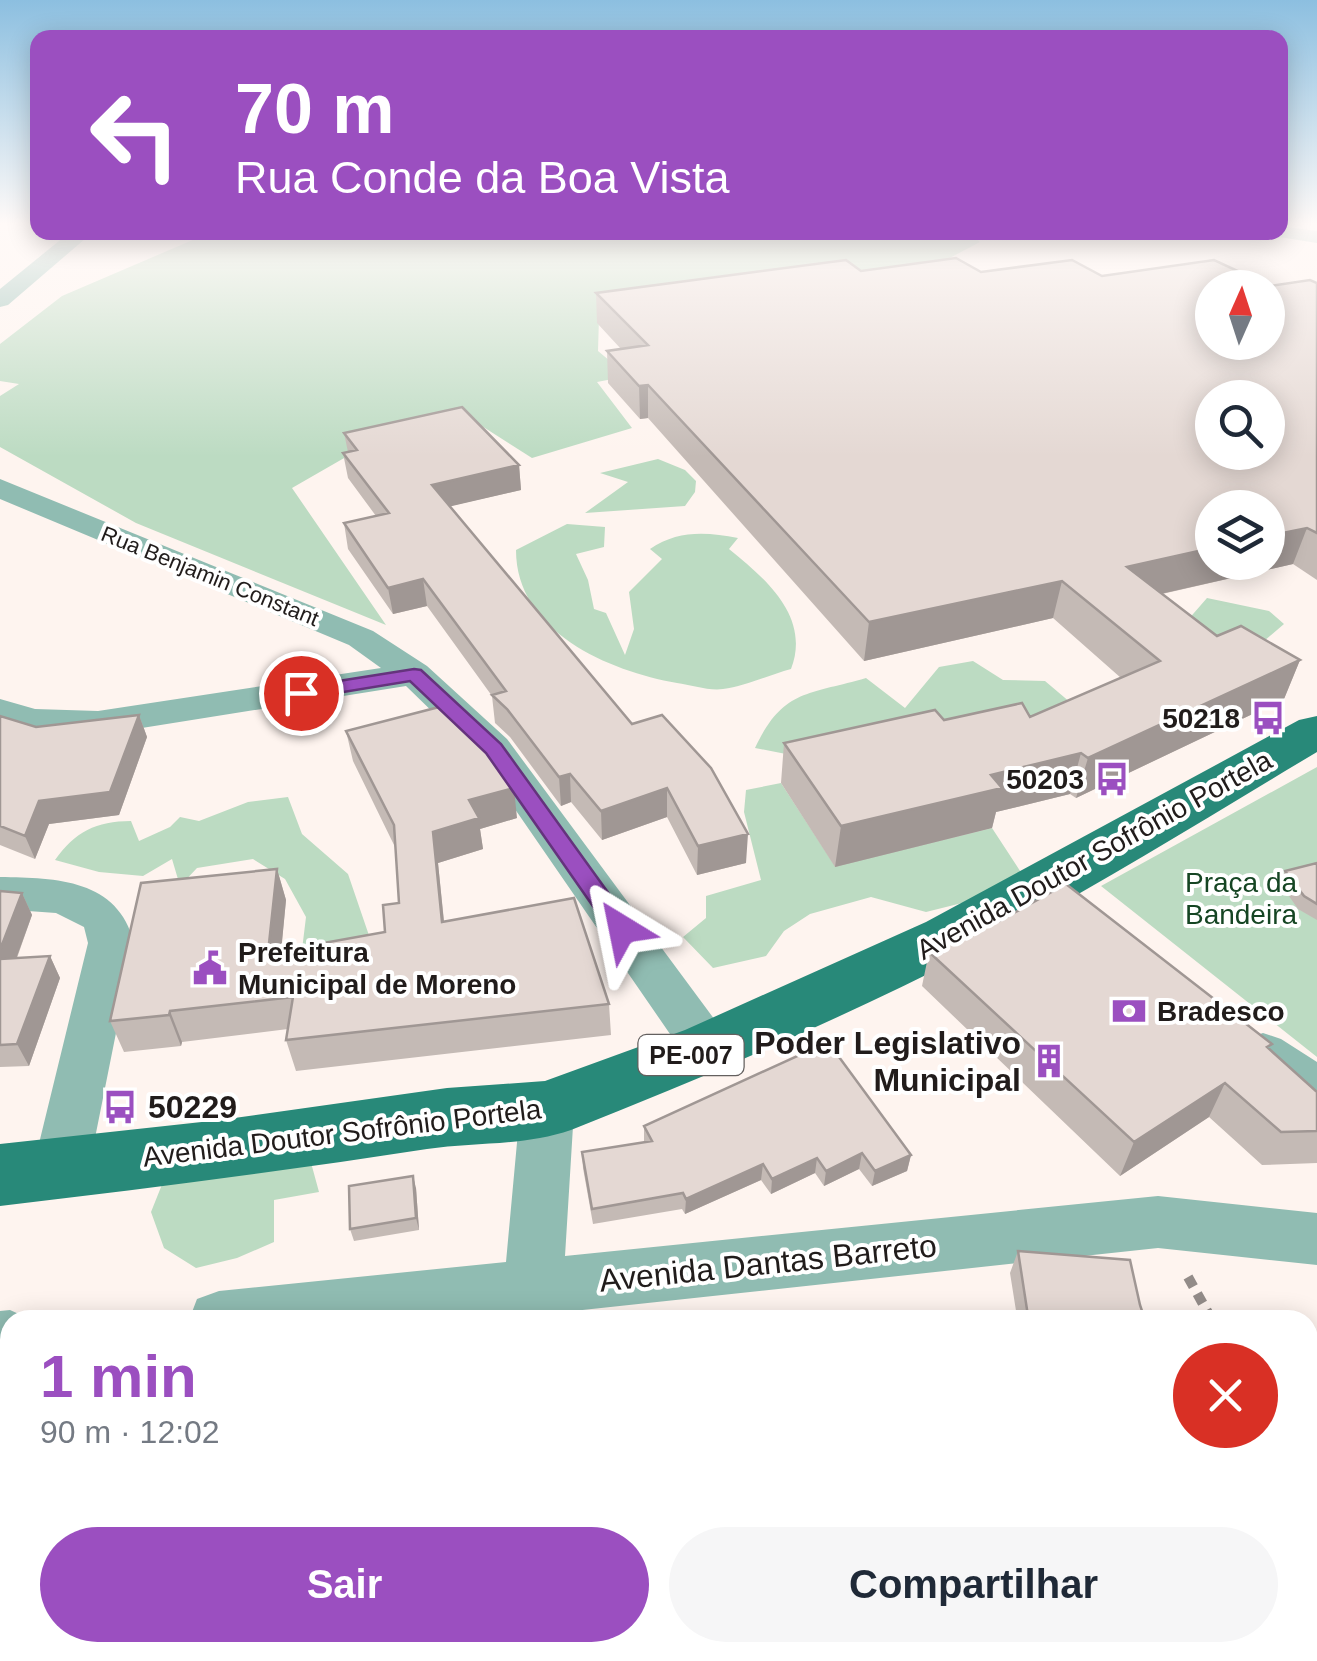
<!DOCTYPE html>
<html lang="pt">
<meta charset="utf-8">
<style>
body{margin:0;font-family:Helvetica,sans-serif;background:#f6f6f7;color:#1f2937;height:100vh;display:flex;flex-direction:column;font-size:38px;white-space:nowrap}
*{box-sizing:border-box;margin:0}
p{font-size:32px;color:#747a83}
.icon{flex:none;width:55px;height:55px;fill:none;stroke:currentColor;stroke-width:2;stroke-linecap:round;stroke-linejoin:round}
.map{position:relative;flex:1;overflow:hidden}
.details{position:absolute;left:0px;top:1310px;width:1318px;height:352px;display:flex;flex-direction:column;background:#fff;border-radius:30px 30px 0 0;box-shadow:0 5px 25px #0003}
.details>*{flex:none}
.guide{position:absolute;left:30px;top:30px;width:1258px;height:210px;border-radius:20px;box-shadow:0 5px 25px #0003;background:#9b4fc0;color:#fff;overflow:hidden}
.needle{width:65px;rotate:3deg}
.tools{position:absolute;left:1195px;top:270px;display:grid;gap:20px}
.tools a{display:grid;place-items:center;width:90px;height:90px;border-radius:50%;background:#fff;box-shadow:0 5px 25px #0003;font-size:50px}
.pin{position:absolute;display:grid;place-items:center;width:85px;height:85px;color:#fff;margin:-42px;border:5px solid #fff;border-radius:50%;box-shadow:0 2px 10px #0007}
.me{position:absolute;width:110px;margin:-55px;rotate:325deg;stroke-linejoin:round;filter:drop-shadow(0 0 8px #0008)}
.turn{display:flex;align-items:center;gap:35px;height:210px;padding:0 40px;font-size:45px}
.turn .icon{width:130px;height:130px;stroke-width:2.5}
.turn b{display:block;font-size:70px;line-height:85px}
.round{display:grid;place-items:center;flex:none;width:105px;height:105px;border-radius:52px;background:#f6f6f7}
.headline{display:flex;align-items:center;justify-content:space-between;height:170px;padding:0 40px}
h1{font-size:60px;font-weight:700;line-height:75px;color:#9b4fc0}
.action{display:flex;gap:20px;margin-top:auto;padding:20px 40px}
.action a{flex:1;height:115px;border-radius:60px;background:#9b4fc0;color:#fff;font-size:40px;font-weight:700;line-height:115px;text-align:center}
.action a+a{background:#f6f6f7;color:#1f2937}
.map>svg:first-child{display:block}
.green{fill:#bcdbc2}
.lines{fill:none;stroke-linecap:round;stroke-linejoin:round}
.path{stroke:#938c89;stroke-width:10;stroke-dasharray:11 8;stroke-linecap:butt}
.street{fill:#90bcb2;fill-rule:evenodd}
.primary{fill:#288979;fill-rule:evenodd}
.wall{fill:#c4bab5}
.shaded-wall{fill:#a09794}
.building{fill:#e4d8d3;stroke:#a09794;stroke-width:2.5;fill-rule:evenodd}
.route{fill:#9b4fc0;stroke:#65337d;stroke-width:2.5}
.labels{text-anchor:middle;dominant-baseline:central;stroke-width:8;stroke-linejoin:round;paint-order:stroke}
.far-street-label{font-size:22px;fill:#211c1b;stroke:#fff}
.shield{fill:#fff;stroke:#64605f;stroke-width:2.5}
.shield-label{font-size:25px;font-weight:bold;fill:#211c1b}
.poi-label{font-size:28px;font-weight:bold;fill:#211c1b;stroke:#fff;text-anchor:end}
.street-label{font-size:28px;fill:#211c1b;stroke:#fff}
.park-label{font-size:28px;fill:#154523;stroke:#fff}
.near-poi-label{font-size:32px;font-weight:bold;fill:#211c1b;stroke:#fff;text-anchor:end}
.near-street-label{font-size:32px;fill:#211c1b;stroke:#fff}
</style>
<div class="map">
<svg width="1317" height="1661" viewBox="0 0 1317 1661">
<rect width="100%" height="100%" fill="#fef4ef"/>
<path class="green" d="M 969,232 L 980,242 L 944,261 L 599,317 L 598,351 L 628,376 L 597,382 L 632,428 L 532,458 L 463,414 L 372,442 L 292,488 L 386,625 L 136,523 L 0,447 L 0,396 L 19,384 L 0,381 L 0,344 L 62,296 L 209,233 Z
M 658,459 L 685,470 L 696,481 L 695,492 L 685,506 L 585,513 L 628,482 L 600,473 Z
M 567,524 L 605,527 L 604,547 L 576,554 L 588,580 L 594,609 L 606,613 L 625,655 L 634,629 L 629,592 L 662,559 L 650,549 C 678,530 706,532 738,538 L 729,549 C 766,579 811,617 791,669 C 769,675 745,686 723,689 C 709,691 691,685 677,683 C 609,671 516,632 516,550 Z
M 1207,598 L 1269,611 L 1284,624 L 1264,641 L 1239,643 L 1180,629 Z
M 973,661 L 1003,680 L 1045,681 L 1071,703 L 1053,726 L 796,756 L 755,748 C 783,689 808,695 866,678 L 905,708 L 939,667 Z
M 1317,767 L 1317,1057 L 1101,886 Z
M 781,783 L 835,866 L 992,828 L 1024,877 L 982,898 L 926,912 L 871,897 L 810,914 L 784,931 L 766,956 L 713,968 L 683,937 L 706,918 L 706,896 L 761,880 L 744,812 L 746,790 Z
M 288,797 L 302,834 L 348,874 L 375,953 L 301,958 L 306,917 L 285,879 L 253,859 L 197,868 L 180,886 L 172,859 L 143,876 L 99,872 L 55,860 C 75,832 96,821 131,821 L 139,841 L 170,827 L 180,817 L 199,821 L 248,802 Z
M 307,1148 L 319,1192 L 274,1200 L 274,1242 L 237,1258 L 196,1268 L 164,1248 L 151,1212 L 163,1182 Z"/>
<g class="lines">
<path class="path" d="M 1188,1277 L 1212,1320
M 1308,1492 L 1317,1511"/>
<path class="street" d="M 1280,226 L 1317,231 L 1317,243 L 1273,236 L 1270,232 L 1280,232 Z
M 70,232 L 93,232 L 8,305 L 0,307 L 0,289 Z
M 0,479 L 373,631 L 427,666 L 507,739 L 726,1035 L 733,1049 L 726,1063 L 708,1069 L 690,1063 L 479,757 L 406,686 L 98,735 L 32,732 L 0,722 L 0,699 L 35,709 L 98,711 L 381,668 L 349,645 L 0,499 Z
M 0,877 C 57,878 118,879 134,943 L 89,1168 L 81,1185 L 61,1192 L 41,1185 L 33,1168 L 88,943 L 84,927 L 56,913 L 0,909 Z
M 1263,1033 L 1281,1039 L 1317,1062 L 1317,1110 C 1289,1101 1251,1080 1238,1053 L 1245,1039 Z
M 547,1088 L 566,1094 L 574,1110 L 565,1256 L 1158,1196 L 1317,1213 L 1317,1265 L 1158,1248 L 490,1320 L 189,1320 L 197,1299 L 219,1291 L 506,1262 L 520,1110 L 528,1094 Z
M 10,1310 L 32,1320 L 10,1320 L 10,1370 L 0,1371 L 0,1311 Z"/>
<path class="primary" d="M 1317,716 L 1317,752 C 1201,821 1087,893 968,954 C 838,1020 706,1077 571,1130 C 525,1146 475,1142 427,1149 C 285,1171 143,1189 0,1206 L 0,1144 L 220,1120 L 447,1088 L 545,1081 L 685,1030 L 926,922 L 1299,720 Z"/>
</g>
<path class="wall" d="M 861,271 L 1102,276 L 1270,286 L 1317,283 L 1317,580 L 1293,564 L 1162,594 L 1217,636 L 1300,660 L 1284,699 L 1076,798 L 1070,794 L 996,812 L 992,828 L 835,867 L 781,783 L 784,743 L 944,720 L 1030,717 L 1121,678 L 1053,618 L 864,661 L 648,418 L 640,419 L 608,383 L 607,351 L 621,349 L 597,323 L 596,293 Z
M 344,433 L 519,465 L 521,490 L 450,506 L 746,863 L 697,875 L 667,817 L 602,840 L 571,802 L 561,806 L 510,737 L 495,723 L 492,696 L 427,606 L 393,614 L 348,549 L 344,523 L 376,516 L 348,478 L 343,453 L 348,452 Z
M 139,715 L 147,737 L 119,815 L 49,824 L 35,859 L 0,845 L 0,716 L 36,727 Z
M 346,731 L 517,818 L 480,829 L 483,849 L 438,863 L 444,921 L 609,1004 L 611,1035 L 296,1071 L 286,1040 L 288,1029 L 182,1042 L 181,1046 L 124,1052 L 110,1021 L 277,869 L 286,900 L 281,950 L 385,932 L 399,903 L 395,847 L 353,761 Z
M 1317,863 L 1317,920 L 1298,909 L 1280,883 L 1285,871 Z
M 0,891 L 22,893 L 32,915 L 17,958 L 50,956 L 60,978 L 29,1066 L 0,1067 Z
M 992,925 L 1269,1049 L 1317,1092 L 1317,1163 L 1262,1165 L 1209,1117 L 1120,1176 L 922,986 L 929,952 Z
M 644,1126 L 911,1155 L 907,1171 L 872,1186 L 859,1169 L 824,1186 L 815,1173 L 771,1194 L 761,1180 L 685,1214 L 682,1209 L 593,1224 L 583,1168 L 582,1152 L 644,1142 Z
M 416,1188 L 419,1230 L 354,1241 L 350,1229 Z
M 1018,1251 L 1140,1305 L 1017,1317 L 1010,1273 Z"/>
<path class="shaded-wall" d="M 648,385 L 648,418 L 640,419 L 639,386 Z
M 519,465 L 521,490 L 435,510 L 432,485 Z
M 1307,528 L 1293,564 L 1116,604 L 1127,567 L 1212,548 L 1212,562 L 1268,562 L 1268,536 Z
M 423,579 L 427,606 L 393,614 L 388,588 Z
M 1062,581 L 1053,618 L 864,661 L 869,622 Z
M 1300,660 L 1284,699 L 1076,798 L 1088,758 Z
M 139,715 L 147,737 L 119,815 L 49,824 L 35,859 L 25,836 L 39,801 Z
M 1081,753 L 1070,794 L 996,812 L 992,828 L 835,867 L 841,826 L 991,775 Z
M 570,774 L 571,802 L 561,806 L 559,777 Z
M 514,788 L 517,818 L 480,829 L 483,849 L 438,863 L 447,953 L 442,922 L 433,832 L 469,800 Z
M 667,788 L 667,817 L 602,840 L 601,811 Z
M 748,834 L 746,863 L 697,875 L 698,846 Z
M 277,869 L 286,900 L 278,984 L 268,953 Z
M 22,893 L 32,915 L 8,981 L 0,965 L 0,950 Z
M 50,956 L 60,978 L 29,1066 L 17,1044 Z
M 170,1011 L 182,1042 L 181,1046 L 169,1015 Z
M 1225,1083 L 1209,1117 L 1120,1176 L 1134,1142 Z
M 862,1153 L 859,1169 L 824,1186 L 826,1171 Z
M 911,1155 L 907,1171 L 872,1186 L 875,1171 Z
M 817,1158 L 815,1173 L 771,1194 L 772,1179 Z
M 763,1164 L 761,1180 L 685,1214 L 686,1199 Z
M 413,1176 L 416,1188 L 419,1230 L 416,1218 Z"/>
<path class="building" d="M 956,258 L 981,272 L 1072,260 L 1102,276 L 1214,260 L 1270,286 L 1310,280 L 1317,283 L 1317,533 L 1307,528 L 1268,536 L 1268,508 L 1212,508 L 1212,548 L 1127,567 L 1217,636 L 1241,626 L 1300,660 L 1088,758 L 1081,753 L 991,775 L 1002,788 L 841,826 L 784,743 L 935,710 L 944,720 L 1022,703 L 1030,717 L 1160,661 L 1062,581 L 869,622 L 648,385 L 639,386 L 607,351 L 648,345 L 596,293 L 846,260 L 861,271 ZM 1212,288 L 1268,288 L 1268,342 L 1212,342 ZM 1212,398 L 1268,398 L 1268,452 L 1212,452 Z
M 462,407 L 519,465 L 432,485 L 632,724 L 662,715 L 711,768 L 748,834 L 698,846 L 667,788 L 601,811 L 570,774 L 559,777 L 507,709 L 492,695 L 506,691 L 423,579 L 388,588 L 344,523 L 389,513 L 343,453 L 357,450 L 344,433 Z
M 447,705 L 472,729 L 514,788 L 469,800 L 479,818 L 433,832 L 442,922 L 574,898 L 609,1004 L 286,1040 L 293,997 L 170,1011 L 169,1015 L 110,1021 L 141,883 L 277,869 L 268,953 L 385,932 L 383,905 L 399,903 L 394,825 L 346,731 Z
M 139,715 L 110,792 L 39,801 L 25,836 L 0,826 L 0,716 L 36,727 Z
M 1317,863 L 1317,904 L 1304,896 L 1285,871 Z
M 1066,884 L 1272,1044 L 1267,1047 L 1317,1092 L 1317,1131 L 1281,1132 L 1225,1083 L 1134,1142 L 929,952 L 988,921 L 992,925 Z
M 0,891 L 22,893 L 0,950 Z
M 50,956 L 17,1044 L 0,1045 L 0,959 Z
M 828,1042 L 911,1155 L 875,1171 L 862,1153 L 826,1171 L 817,1158 L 772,1179 L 763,1164 L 686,1199 L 683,1193 L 592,1209 L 582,1152 L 652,1141 L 644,1126 Z
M 413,1176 L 416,1218 L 350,1229 L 349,1186 Z
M 1018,1251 L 1130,1260 L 1140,1305 L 1145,1320 L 986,1320 L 1028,1316 Z"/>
<linearGradient id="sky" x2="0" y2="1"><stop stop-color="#8cbfe0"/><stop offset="0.49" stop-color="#fffaf8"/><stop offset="1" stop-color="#fffaf8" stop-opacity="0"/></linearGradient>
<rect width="1317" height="457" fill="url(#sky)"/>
<path class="route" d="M 414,669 L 421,670 L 501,744 L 630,923 L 634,929 L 630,935 L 613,935 L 486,753 L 410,681 L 301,699 L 291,693 L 301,687 Z"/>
<defs>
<g id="bus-bare" transform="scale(2.7)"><path d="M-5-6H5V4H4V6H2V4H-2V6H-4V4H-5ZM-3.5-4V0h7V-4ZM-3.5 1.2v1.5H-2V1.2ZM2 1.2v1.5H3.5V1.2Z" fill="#9b4fc0" stroke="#fff" stroke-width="2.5" paint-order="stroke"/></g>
<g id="civic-bare" transform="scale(2.7)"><path d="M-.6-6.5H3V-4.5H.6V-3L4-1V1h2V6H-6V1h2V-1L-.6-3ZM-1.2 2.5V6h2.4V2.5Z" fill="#9b4fc0" stroke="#fff" stroke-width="2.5" paint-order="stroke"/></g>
<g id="bank-bare" transform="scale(2.7)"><path d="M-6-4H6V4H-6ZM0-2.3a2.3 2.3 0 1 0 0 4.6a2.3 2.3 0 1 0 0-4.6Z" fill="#9b4fc0" stroke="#fff" stroke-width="2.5" paint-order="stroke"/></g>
<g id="building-bare" transform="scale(2.7)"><path d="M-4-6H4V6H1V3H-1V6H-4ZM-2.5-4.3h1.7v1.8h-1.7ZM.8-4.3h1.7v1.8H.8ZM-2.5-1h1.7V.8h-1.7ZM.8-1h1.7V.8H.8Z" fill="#9b4fc0" stroke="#fff" stroke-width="2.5" paint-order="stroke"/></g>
</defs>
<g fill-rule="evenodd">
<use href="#bus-bare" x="1268" y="718"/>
<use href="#bus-bare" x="1112" y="779"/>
<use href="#civic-bare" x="210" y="968"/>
<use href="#bank-bare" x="1129" y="1011"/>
<use href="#building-bare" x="1049" y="1061"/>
<use href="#bus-bare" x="120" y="1107"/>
</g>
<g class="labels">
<g class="far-street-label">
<text transform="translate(210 576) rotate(22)">Rua Benjamin Constant</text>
</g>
<rect class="shield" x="638.5" y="1035" width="105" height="40" rx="8"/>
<g class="shield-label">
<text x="691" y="1055">PE-007</text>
</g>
<g class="poi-label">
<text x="1240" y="718">50218</text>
<text x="1084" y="779">50203</text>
<text x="238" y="952" text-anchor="start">Prefeitura<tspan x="238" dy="32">Municipal de Moreno</tspan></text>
<text x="1157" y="1011" text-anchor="start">Bradesco</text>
</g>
<g class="street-label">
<text transform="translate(1094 855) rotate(-29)">Avenida Doutor Sofrônio Portela</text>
<text transform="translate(342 1133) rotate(-7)">Avenida Doutor Sofrônio Portela</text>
</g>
<g class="park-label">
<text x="1241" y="882">Praça da<tspan x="1241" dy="32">Bandeira</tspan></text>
</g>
<g class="near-poi-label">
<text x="1021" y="1043">Poder Legislativo<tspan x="1021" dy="37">Municipal</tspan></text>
<text x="148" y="1107" text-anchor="start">50229</text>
</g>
<g class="near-street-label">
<text transform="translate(768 1263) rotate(-6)">Avenida Dantas Barreto</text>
</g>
</g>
</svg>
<div class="tools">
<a><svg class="needle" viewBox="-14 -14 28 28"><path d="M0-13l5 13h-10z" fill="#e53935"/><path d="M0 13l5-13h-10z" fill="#747a83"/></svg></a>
<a><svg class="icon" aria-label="search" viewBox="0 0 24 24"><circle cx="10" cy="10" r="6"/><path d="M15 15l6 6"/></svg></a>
<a><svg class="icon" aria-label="layers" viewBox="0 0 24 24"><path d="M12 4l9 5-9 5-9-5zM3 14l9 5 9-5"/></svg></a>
</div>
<div class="pin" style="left:301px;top:693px;background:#d93025"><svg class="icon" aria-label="arrive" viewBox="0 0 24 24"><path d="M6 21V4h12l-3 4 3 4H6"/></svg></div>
<svg class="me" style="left:622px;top:929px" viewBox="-20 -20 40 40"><path d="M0-17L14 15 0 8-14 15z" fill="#9b4fc0" stroke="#fff" stroke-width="4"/></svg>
<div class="guide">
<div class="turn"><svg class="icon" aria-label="left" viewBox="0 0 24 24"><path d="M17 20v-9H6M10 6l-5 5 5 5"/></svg><div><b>70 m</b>Rua Conde da Boa Vista</div></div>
</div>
<section class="details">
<div class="headline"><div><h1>1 min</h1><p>90 m · 12:02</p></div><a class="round" style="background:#d93025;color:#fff"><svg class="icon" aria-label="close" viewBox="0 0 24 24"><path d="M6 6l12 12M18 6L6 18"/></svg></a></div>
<div class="action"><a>Sair</a><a>Compartilhar</a></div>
</section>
</div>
